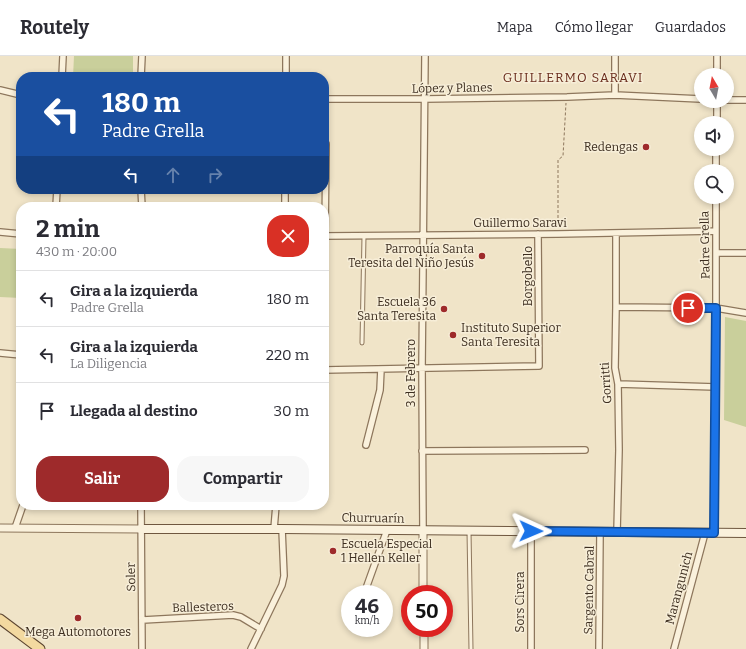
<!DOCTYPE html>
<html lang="es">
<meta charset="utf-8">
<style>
body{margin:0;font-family:Bitter,serif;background:#f7f7f7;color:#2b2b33;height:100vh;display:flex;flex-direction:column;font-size:15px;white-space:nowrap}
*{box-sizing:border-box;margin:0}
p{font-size:13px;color:#7c7c81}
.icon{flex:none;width:22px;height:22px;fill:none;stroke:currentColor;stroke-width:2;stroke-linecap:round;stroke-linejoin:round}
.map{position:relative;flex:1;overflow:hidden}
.side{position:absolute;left:16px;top:146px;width:313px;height:308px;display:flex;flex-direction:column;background:#fff;border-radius:16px;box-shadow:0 2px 6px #0003}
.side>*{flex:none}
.guide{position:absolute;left:16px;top:16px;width:313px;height:122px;border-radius:16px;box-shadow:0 2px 6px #0003;background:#1a4fa0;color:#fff;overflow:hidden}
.needle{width:26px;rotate:350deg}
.fabs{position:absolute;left:694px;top:12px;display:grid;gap:8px}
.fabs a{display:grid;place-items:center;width:40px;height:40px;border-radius:50%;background:#fff;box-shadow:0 2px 6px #0003;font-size:20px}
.speed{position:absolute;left:341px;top:529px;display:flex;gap:8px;font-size:20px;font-weight:700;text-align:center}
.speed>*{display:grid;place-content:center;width:52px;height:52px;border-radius:50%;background:#fff;box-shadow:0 2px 6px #0003;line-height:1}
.speed small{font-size:10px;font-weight:400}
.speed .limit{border:6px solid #d22;background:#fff;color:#111}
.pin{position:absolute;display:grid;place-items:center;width:34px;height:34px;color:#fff;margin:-17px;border:2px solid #fff;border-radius:50%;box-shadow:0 1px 4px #0007}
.me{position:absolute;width:44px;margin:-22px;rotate:91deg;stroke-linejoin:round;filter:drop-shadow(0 0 3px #0008)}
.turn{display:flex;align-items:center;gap:14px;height:84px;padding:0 20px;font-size:18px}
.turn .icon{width:52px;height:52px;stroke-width:2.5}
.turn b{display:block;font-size:28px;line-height:34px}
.lanes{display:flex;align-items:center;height:38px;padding:0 20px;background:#0003;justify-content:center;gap:20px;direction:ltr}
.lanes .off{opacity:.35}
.round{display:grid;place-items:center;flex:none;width:42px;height:42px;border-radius:16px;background:#f7f7f7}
.overview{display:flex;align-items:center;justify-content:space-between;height:68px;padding:0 20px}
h1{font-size:24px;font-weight:700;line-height:30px}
.action{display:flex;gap:8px;margin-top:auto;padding:8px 20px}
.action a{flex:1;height:46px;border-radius:16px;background:#9e2a2b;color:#fff;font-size:16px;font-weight:700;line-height:46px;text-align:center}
.action a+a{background:#f7f7f7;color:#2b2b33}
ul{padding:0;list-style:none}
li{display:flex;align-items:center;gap:12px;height:56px;padding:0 20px;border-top:1px solid #e1e1e2}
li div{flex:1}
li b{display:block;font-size:15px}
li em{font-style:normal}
header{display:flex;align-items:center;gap:24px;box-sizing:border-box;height:56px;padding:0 20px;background:#fff;border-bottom:1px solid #e1e1e2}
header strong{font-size:19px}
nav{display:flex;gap:22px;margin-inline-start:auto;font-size:14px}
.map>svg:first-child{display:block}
.green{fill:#c9cf9b}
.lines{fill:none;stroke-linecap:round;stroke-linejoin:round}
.service-casing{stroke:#8d765c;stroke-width:5}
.minor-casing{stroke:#8d765c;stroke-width:8}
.tertiary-casing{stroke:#8d765c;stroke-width:9}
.secondary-casing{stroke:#6f573f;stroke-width:10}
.primary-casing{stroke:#5b4430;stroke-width:11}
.path{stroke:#8d765c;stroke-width:1;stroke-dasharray:3 2;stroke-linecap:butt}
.service{stroke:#faf1dc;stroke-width:3}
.minor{stroke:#faf1dc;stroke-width:5.5}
.tertiary{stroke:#faf1dc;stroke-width:7}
.secondary{stroke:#faf1dc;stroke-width:8}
.primary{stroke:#f3d9a0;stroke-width:9}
.route-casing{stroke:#114b97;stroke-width:10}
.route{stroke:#1a73e8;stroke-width:7}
.poi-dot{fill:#9e2a2b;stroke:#f7eed8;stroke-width:1.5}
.labels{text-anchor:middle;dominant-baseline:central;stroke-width:3;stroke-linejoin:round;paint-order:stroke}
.street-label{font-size:12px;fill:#3d2e20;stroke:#f7eed8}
.poi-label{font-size:12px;fill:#3d2e20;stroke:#f7eed8;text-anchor:end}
.neighbourhood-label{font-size:13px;letter-spacing:1px;fill:#6b2e1e;stroke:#f7eed8}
</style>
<header>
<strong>Routely</strong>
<nav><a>Mapa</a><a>Cómo llegar</a><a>Guardados</a></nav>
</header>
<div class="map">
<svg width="746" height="593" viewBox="0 0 746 593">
<rect width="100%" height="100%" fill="#f0e4c8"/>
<path class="green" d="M 74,0 L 133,0 L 133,21 L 73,21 Z
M 0,192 L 21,193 L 21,242 L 0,241 Z
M 725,261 L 746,265 L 746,371 L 724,364 Z"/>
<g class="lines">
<g class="service-casing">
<path id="service" d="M 362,287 L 364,180
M 469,475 L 471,593"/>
</g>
<g class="minor-casing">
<path id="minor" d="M 615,0 L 615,39
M 717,19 L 717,0
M 62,21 L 63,0
M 141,21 L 142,0
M 286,21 L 286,0
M 0,34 L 21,39
M 324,43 L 425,43 L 567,41 L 615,39 L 701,43
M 727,44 L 746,44
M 717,67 L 717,45
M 324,88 L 326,88 L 325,180
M 716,115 L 716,93
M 141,133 L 142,151
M 56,151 L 57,133
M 285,151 L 285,133
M 0,176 L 21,178
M 616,177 L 616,251 L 615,312 L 618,328 L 619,394 L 617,476
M 324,180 L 558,178 L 715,175
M 716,197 L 746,197
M 616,251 L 716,252 L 746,257
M 0,297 L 21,299
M 324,314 L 539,310 L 538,178
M 618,328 L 716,331
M 366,389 L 380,334 L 381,313
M 422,395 L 585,394
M 141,449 L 142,593
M 15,472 L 23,449
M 274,473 L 276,449
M 423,474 L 422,312 L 425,0
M 531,475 L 531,593
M 714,477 L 716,331 L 716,141
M 364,538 L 387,474
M 143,564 L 233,559 L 241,561 L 261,573
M 251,593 L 282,529 L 284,520 L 282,473
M 599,593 L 600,476
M 674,593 L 705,477"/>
</g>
<g class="tertiary-casing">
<path id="tertiary" d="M 0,472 L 141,473
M 423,474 L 423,538
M 424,572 L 424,593"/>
</g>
<g class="secondary-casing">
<path id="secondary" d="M 141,473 L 282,473 L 746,477"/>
</g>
<g class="primary-casing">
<path id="primary" d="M 0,563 L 40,593"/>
</g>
<path class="path" d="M 558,172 L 558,104 L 563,100 L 566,47"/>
<use href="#service" class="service"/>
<use href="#minor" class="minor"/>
<use href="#tertiary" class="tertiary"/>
<use href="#secondary" class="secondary"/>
<use href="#primary" class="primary"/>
</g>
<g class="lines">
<g class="route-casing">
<path id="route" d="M 531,475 L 714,477 L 716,252 L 688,252"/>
</g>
<use href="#route" class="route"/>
</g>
<g class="poi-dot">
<circle cx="646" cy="91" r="4"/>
<circle cx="482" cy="200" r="4"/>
<circle cx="444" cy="253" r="4"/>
<circle cx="453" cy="279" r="4"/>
<circle cx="333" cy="495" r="4"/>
<circle cx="78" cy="562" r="4"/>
</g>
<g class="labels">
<g class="street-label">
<text transform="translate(452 32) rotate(-1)">López y Planes</text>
<text x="520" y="167">Guillermo Saravi</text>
<text transform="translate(705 189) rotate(-91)">Padre Grella</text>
<text transform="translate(528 220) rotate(-90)">Borgobello</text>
<text transform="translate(411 317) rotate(-90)">3 de Febrero</text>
<text transform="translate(606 327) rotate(-94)">Gorritti</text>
<text transform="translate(373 462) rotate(1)">Churruarín</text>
<text transform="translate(131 521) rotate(-91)">Soler</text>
<text transform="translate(679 532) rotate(-75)">Marangunich</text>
<text transform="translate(589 534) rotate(-89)">Sargento Cabral</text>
<text transform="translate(520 546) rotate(-90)">Sors Cirera</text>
<text transform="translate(203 551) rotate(-2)">Ballesteros</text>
</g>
<g class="poi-label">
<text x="638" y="91">Redengas</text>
<text x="474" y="193">Parroquía Santa<tspan x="474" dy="14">Teresita del Niño Jesús</tspan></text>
<text x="436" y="246">Escuela 36<tspan x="436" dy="14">Santa Teresita</tspan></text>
<text x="461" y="272" text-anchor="start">Instituto Superior<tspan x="461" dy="14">Santa Teresita</tspan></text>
<text x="341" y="488" text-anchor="start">Escuela Especial<tspan x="341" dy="14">1 Hellen Keller</tspan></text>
<text x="78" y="576" text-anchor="middle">Mega Automotores</text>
</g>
<g class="neighbourhood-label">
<text x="573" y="21">GUILLERMO SARAVI</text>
</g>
</g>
</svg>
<div class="fabs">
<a><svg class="needle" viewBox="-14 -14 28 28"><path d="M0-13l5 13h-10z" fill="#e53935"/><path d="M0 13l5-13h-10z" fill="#7c7c81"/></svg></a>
<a><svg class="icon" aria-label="sound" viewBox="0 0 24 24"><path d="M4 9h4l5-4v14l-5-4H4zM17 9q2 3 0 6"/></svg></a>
<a><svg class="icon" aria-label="search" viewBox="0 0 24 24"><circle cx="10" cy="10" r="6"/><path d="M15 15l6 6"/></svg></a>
</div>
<div class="speed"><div>46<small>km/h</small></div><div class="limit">50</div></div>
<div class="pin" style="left:688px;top:252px;background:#d93025"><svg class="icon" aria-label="arrive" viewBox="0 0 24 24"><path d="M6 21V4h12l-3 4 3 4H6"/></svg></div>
<svg class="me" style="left:531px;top:475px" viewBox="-20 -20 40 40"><path d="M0-17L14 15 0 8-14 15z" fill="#1a73e8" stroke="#fff" stroke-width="4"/></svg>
<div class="guide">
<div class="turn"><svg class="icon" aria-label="left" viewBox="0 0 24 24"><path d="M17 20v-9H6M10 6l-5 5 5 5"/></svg><div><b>180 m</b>Padre Grella</div></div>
<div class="lanes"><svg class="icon" aria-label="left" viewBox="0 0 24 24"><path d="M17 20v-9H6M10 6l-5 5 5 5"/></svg><svg class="icon off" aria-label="ahead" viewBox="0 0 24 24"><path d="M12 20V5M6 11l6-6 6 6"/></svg><svg class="icon off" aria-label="right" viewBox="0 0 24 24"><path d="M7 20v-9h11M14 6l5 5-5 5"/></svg></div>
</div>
<section class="side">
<div class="overview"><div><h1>2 min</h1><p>430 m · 20:00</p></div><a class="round" style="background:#d93025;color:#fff"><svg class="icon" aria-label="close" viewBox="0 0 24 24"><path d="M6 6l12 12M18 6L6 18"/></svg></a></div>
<ul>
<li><svg class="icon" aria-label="left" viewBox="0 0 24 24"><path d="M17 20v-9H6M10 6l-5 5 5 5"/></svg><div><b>Gira a la izquierda</b><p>Padre Grella</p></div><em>180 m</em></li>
<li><svg class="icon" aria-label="left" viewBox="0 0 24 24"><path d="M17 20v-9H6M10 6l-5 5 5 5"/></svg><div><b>Gira a la izquierda</b><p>La Diligencia</p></div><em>220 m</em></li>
<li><svg class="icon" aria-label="arrive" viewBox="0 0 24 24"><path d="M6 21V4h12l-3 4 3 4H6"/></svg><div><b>Llegada al destino</b></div><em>30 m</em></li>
</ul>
<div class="action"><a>Salir</a><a>Compartir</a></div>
</section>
</div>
